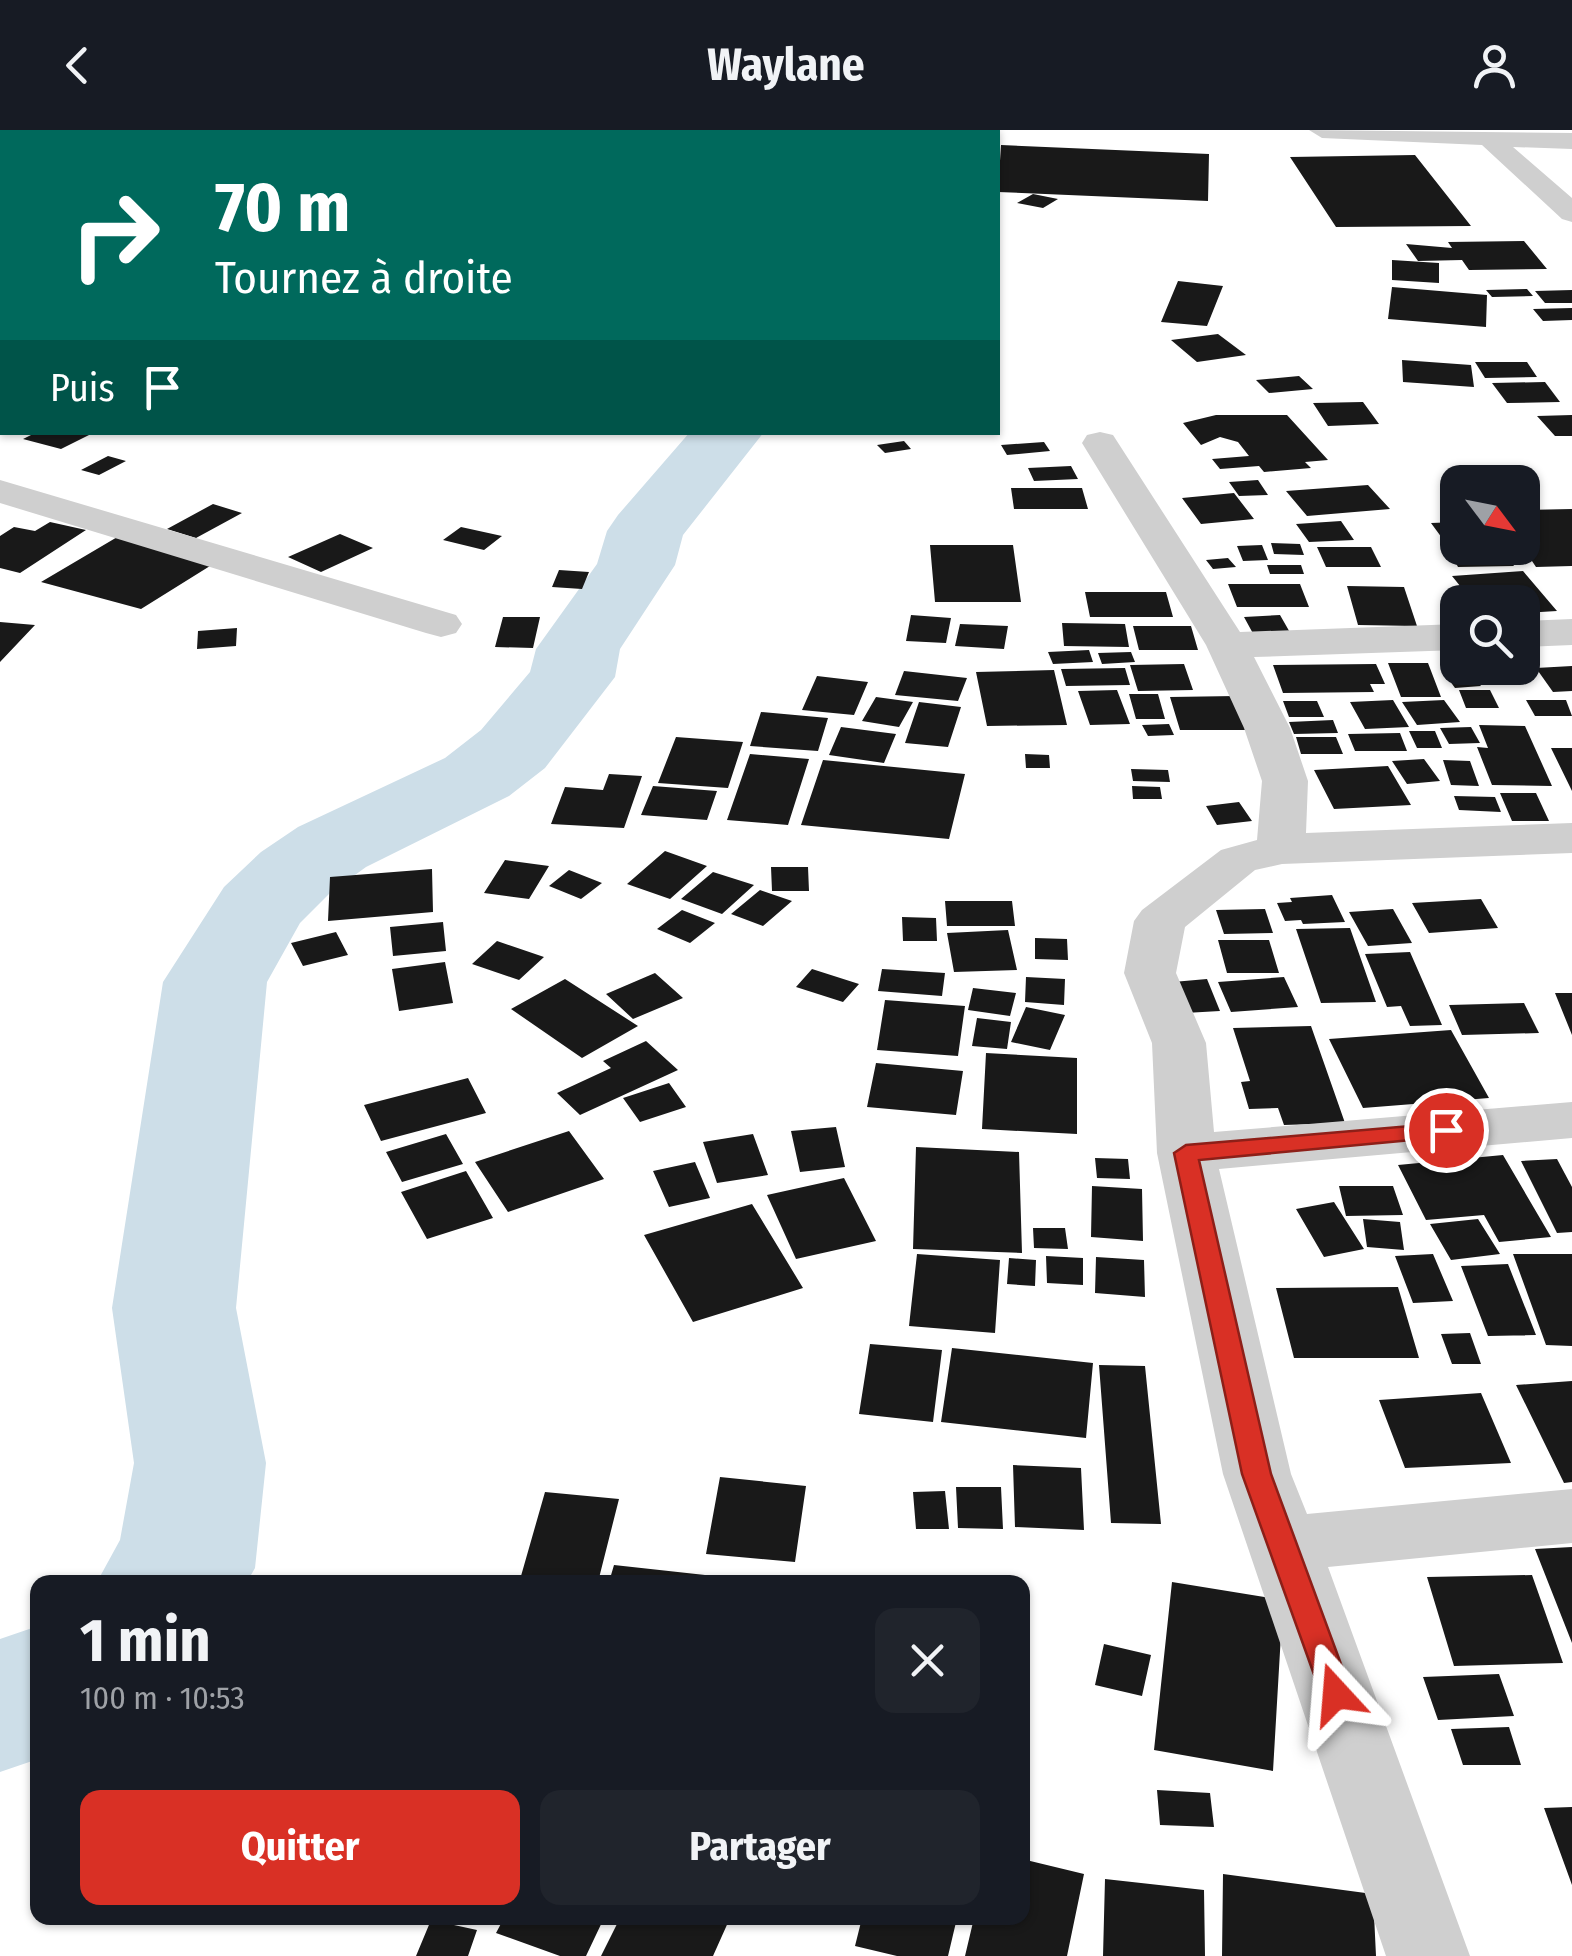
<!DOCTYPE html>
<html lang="fr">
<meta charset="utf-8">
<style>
body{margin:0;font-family:"Fira Sans Condensed",sans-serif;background:#20242c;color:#f1f3f6;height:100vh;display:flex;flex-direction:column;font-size:38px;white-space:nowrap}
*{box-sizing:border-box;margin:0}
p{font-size:32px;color:#9ea1a6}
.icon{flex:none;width:55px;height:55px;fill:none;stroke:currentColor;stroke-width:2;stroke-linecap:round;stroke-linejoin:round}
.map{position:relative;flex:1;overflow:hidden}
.side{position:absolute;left:30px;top:1445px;width:1000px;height:350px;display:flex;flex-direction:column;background:#171b24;border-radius:20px;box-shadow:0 2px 8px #0004}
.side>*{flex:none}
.guide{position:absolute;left:0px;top:0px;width:1000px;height:305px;box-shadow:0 2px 8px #0004;background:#00695c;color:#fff;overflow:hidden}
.needle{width:65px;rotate:122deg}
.fabs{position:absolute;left:1440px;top:335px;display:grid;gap:20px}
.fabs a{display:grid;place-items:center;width:100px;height:100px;border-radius:20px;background:#171b24;box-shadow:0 2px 8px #0004;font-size:50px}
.pin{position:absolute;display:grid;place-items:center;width:85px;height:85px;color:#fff;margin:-42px;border:5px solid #fff;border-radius:50%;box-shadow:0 2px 10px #0007}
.me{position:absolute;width:110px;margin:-55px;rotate:341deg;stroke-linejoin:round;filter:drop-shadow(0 0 8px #0008)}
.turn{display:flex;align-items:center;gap:35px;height:210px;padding:0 50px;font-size:45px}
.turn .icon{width:130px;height:130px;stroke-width:2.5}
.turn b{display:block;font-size:70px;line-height:85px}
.then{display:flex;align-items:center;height:95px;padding:0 50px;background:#0003;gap:20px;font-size:38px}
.round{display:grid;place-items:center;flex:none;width:105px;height:105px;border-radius:20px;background:#20242c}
.summary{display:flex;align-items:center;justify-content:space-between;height:170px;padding:0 50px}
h1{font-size:60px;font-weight:700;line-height:75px}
.button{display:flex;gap:20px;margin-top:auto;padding:20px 50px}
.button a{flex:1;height:115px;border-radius:20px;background:#d93025;color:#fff;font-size:40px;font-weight:700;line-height:115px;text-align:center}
.button a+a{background:#20242c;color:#f1f3f6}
header{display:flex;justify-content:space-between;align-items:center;height:130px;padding:0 50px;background:#171b24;font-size:45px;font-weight:700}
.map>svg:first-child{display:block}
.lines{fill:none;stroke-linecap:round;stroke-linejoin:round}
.river{fill:#cddee8;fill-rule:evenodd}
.building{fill:#191919}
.minor{fill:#cfcfcf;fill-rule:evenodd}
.route{fill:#d93025;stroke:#8d1f18;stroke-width:2.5}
</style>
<header><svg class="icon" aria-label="back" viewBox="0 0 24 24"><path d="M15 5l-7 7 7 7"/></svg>Waylane<svg class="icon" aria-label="person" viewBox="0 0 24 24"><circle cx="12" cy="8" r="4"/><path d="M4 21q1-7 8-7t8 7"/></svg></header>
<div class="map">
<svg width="1572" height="1826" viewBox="0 0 1572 1826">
<rect width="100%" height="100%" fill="#fff"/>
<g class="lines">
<path class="river" d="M 865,0 L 917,0 L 917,2 L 865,2 Z
M 690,302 L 764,302 L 683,405 L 675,435 L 620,519 L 615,547 L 545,638 L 509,666 L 366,737 L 329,764 L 300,793 L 267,852 L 236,1178 L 266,1333 L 255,1438 L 247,1452 L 97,1452 L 120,1410 L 134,1333 L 112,1178 L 163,852 L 224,757 L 261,722 L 298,697 L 445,628 L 481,600 L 530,542 L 536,519 L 597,434 L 607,401 L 618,385 Z
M 38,1496 L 38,1629 L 0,1642 L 0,1509 Z"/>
</g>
<path class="building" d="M 1001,15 L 1209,24 L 1208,71 L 998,62 Z
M 1415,25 L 1471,96 L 1336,97 L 1290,27 Z
M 1033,64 L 1058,69 L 1043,78 L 1017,73 Z
M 1524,111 L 1547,139 L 1469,140 L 1462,130 L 1418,131 L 1406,114 L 1452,118 L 1448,112 Z
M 1392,130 L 1439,133 L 1439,153 L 1392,150 Z
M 1178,151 L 1223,156 L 1207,196 L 1161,192 Z
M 1392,157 L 1487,165 L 1486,197 L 1388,189 Z
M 1527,159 L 1533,166 L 1492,167 L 1486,160 Z
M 1572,160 L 1572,173 L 1545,173 L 1535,161 Z
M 1572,178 L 1572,190 L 1543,191 L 1533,179 Z
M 1218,204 L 1246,225 L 1197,232 L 1171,210 Z
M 1402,230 L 1471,235 L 1474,257 L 1403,252 Z
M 1475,232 L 1527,232 L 1537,247 L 1485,248 Z
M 1299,246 L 1313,259 L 1269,263 L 1256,250 Z
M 1545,252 L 1560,272 L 1507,273 L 1492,253 Z
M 1363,272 L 1379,294 L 1328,296 L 1313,273 Z
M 1216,285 L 1287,285 L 1328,330 L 1305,332 L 1311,338 L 1264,342 L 1259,336 L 1220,339 L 1212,329 L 1249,326 L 1238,312 L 1220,307 L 1201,315 L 1183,293 Z
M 1572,285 L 1572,306 L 1555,306 L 1537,286 Z
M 37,302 L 81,302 L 89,305 L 61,319 L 23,309 Z
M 904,311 L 911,319 L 885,323 L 877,315 Z
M 1044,312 L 1050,321 L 1007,325 L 1001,315 Z
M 108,326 L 126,331 L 99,345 L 81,340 Z
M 1071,336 L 1078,349 L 1034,351 L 1028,338 Z
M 1258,350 L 1268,365 L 1239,366 L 1229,352 Z
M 1368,355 L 1390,379 L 1307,386 L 1286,361 Z
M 1011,358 L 1082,358 L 1088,379 L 1014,379 Z
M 1234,363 L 1254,389 L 1201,394 L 1182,368 Z
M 213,374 L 242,383 L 196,408 L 167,399 Z
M 1572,379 L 1572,436 L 1536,437 L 1522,416 L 1522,380 Z
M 1341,391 L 1354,410 L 1309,412 L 1296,394 Z
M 50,392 L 86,400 L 20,443 L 0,438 L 0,406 L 14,397 L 35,401 Z
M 1458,392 L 1458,407 L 1442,408 L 1431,393 Z
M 461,397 L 502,406 L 484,420 L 443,410 Z
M 340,404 L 373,418 L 321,442 L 288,427 Z
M 119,406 L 218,431 L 141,479 L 41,452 Z
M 1271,413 L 1300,414 L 1304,425 L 1274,424 Z
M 930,415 L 1013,415 L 1021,472 L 935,472 Z
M 1262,415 L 1268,430 L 1243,431 L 1237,416 Z
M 1447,416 L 1503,418 L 1514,436 L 1458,437 Z
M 1317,417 L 1371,417 L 1381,437 L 1326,437 Z
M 1228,428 L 1236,437 L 1213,439 L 1206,430 Z
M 1267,435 L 1301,435 L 1304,444 L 1270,444 Z
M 559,440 L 589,442 L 582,459 L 552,457 Z
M 1523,441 L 1557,481 L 1522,483 L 1522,472 L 1473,472 L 1452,446 Z
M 1228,454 L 1300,454 L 1309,477 L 1237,477 Z
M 1347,456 L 1404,457 L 1417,496 L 1358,495 Z
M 1085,462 L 1166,462 L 1173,487 L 1090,487 Z
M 911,485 L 951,488 L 946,513 L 906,511 Z
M 1280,485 L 1292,506 L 1256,509 L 1244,487 Z
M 503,487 L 540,487 L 533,518 L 495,517 Z
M 0,492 L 35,495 L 0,532 Z
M 1062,493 L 1125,494 L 1129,517 L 1064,516 Z
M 960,494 L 1008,496 L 1004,519 L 955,516 Z
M 1133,496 L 1191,496 L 1198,520 L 1139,520 Z
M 237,498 L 236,516 L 197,519 L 198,501 Z
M 1089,520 L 1093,532 L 1053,534 L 1048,522 Z
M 1131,522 L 1135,532 L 1102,534 L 1098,523 Z
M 1388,533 L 1428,533 L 1441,567 L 1401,567 Z
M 1184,534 L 1193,560 L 1138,561 L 1130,535 Z
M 1376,534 L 1385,554 L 1370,554 L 1374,562 L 1283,563 L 1273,535 Z
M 1572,536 L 1572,561 L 1553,562 L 1536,538 Z
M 1125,538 L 1130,555 L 1066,556 L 1061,539 Z
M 1468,539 L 1481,556 L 1455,558 L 1442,540 Z
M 1054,540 L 1067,595 L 987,596 L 976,542 Z
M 904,541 L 967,548 L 958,571 L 895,565 Z
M 817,546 L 868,552 L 854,585 L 802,580 Z
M 1117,560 L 1130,594 L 1090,595 L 1078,561 Z
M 1459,560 L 1490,560 L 1499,578 L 1466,578 Z
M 1129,564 L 1158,564 L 1165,589 L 1136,589 Z
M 1236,566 L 1247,600 L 1180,600 L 1170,567 Z
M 876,567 L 913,572 L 899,597 L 862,591 Z
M 1393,570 L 1409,597 L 1365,599 L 1350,572 Z
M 1444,570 L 1460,592 L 1417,595 L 1402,572 Z
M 1526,570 L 1566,570 L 1572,586 L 1535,586 Z
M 1283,571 L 1317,571 L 1324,587 L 1289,587 Z
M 919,572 L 961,577 L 948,617 L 905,613 Z
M 761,582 L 828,588 L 818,621 L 750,616 Z
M 1333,590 L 1338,603 L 1294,604 L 1289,592 Z
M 1169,594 L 1174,605 L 1148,606 L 1142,595 Z
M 1479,595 L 1525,596 L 1552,656 L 1492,655 L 1477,617 L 1488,618 Z
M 841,597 L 896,604 L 884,633 L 829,625 Z
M 1471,597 L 1480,613 L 1449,614 L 1440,598 Z
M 1409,601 L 1435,601 L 1442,618 L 1417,618 Z
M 1400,603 L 1407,621 L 1355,621 L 1348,604 Z
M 676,607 L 743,612 L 728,658 L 658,653 Z
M 1296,607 L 1336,607 L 1343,624 L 1301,624 Z
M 1551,618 L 1572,618 L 1572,661 Z
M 750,624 L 809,629 L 788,695 L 727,690 Z
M 1025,624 L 1049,625 L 1050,638 L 1026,638 Z
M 1424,629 L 1440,651 L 1407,654 L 1392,631 Z
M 823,630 L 965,644 L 949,709 L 801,695 Z
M 1443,630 L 1470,631 L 1479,656 L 1451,655 Z
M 1388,636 L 1411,675 L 1334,679 L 1314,640 Z
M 1131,639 L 1168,640 L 1170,652 L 1133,651 Z
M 609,644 L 642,646 L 624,698 L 551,694 L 565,657 L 603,660 Z
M 653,656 L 717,661 L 707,690 L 641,685 Z
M 1132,656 L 1160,657 L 1162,669 L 1133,669 Z
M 1500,663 L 1536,663 L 1549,691 L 1512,691 Z
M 1454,666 L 1495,667 L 1501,682 L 1459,680 Z
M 1239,672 L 1252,691 L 1217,695 L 1206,676 Z
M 665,721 L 707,736 L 670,769 L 627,754 Z
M 505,730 L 549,736 L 529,769 L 484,763 Z
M 771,737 L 808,737 L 809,761 L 772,761 Z
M 432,739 L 433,782 L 328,791 L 330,747 Z
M 569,740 L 602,753 L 581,769 L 549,756 Z
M 713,742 L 754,755 L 722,784 L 681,769 Z
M 760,760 L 792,771 L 763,796 L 731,784 Z
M 1332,765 L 1345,792 L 1303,794 L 1301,790 L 1285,791 L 1277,773 L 1292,772 L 1290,768 Z
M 1481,769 L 1498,798 L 1429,803 L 1412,773 Z
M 945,771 L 1012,771 L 1015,796 L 947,796 Z
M 1265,779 L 1273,803 L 1224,804 L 1216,780 Z
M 1393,779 L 1412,813 L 1368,816 L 1349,782 Z
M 682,780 L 715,793 L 690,813 L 657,799 Z
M 902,787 L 936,788 L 937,811 L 903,811 Z
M 443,792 L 446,821 L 393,826 L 390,797 Z
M 1350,798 L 1376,872 L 1321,873 L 1296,799 Z
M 1008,800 L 1017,840 L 954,842 L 947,803 Z
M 336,802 L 348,825 L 303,836 L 291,813 Z
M 1035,808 L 1067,809 L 1068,830 L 1035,829 Z
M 1218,810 L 1269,810 L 1279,843 L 1227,843 Z
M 497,811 L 544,827 L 519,850 L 472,834 Z
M 1410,822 L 1442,895 L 1410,896 L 1401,876 L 1387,877 L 1365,824 Z
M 445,832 L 453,873 L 399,881 L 392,839 Z
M 812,839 L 859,854 L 843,872 L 796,857 Z
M 882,839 L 945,843 L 942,866 L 878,861 Z
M 655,843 L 683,868 L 633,889 L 606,864 Z
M 1026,847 L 1065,849 L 1064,875 L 1025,872 Z
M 1284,847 L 1298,877 L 1231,882 L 1218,852 Z
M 565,849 L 638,896 L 582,928 L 511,879 Z
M 1207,849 L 1220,881 L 1185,883 L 1173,852 Z
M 973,858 L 1016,863 L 1010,886 L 968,880 Z
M 1555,863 L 1572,863 L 1572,905 Z
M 885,870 L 965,876 L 958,926 L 877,920 Z
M 1524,873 L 1539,903 L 1462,905 L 1449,875 Z
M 1026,877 L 1065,885 L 1050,920 L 1011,912 Z
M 977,888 L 1011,892 L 1007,919 L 972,916 Z
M 1311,896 L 1345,993 L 1284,995 L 1278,978 L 1249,979 L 1241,952 L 1250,951 L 1233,898 Z
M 1451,900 L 1489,968 L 1363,978 L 1329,909 Z
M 646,911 L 678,940 L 580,985 L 557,963 L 611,938 L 603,931 Z
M 986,923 L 1077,928 L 1077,1004 L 982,999 Z
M 876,933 L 963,941 L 956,985 L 867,977 Z
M 468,948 L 486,983 L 381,1011 L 364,975 Z
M 669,953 L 686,977 L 640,992 L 623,968 Z
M 836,997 L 845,1037 L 800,1042 L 791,1001 Z
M 569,1001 L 604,1049 L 508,1082 L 475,1032 Z
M 446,1004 L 463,1034 L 402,1052 L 386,1022 Z
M 753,1004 L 768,1045 L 717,1053 L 703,1012 Z
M 916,1017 L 1019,1022 L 1022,1123 L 913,1119 Z
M 1503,1025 L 1551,1107 L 1499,1112 L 1484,1085 L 1426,1090 L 1398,1035 Z
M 1095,1028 L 1128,1029 L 1130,1049 L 1097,1048 Z
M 1557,1029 L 1572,1057 L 1572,1102 L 1557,1103 L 1521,1031 Z
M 695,1032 L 710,1068 L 669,1077 L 653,1041 Z
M 466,1041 L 493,1088 L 427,1109 L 401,1062 Z
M 844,1048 L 876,1111 L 796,1129 L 767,1065 Z
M 1092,1056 L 1142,1059 L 1143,1111 L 1091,1107 Z
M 1339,1056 L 1393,1056 L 1403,1085 L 1346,1086 Z
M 1334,1072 L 1364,1119 L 1324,1127 L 1296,1079 Z
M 752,1074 L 803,1158 L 693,1192 L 644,1105 Z
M 1363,1089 L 1400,1092 L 1404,1120 L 1367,1117 Z
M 1478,1089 L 1500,1124 L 1451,1130 L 1430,1094 Z
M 1033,1098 L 1065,1098 L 1068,1119 L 1034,1118 Z
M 917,1124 L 1000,1130 L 995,1203 L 909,1196 Z
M 1433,1124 L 1453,1171 L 1413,1173 L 1395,1126 Z
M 1513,1124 L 1572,1124 L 1572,1216 L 1546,1215 Z
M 1046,1126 L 1083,1128 L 1083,1155 L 1047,1153 Z
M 1096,1127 L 1144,1130 L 1145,1167 L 1095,1163 Z
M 1009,1128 L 1036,1130 L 1035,1156 L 1007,1154 Z
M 1508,1134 L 1536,1205 L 1488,1206 L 1461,1136 Z
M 1398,1157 L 1419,1228 L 1294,1228 L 1276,1158 Z
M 1470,1203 L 1481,1234 L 1452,1234 L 1441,1204 Z
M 870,1214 L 942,1220 L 933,1292 L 859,1284 Z
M 952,1218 L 1093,1233 L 1086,1308 L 941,1292 Z
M 1099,1235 L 1145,1236 L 1161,1394 L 1111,1393 Z
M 1572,1251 L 1572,1352 L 1564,1353 L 1516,1255 Z
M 1481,1263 L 1511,1333 L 1405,1338 L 1379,1270 Z
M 1013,1335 L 1081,1338 L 1084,1400 L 1015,1397 Z
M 720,1347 L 806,1356 L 795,1432 L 706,1424 Z
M 956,1357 L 1001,1357 L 1003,1399 L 958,1398 Z
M 945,1361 L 949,1399 L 916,1399 L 913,1362 Z
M 545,1362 L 619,1369 L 598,1452 L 521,1446 Z
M 1572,1417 L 1572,1513 L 1535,1419 Z
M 614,1435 L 705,1445 L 704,1452 L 609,1452 Z
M 1532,1445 L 1563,1533 L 1454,1536 L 1427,1447 Z
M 1172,1452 L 1283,1470 L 1273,1641 L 1154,1620 Z
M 1104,1514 L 1151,1525 L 1142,1566 L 1095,1555 Z
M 1499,1544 L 1514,1586 L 1438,1590 L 1423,1547 Z
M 1509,1597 L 1521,1635 L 1463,1635 L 1451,1599 Z
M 1157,1660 L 1210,1663 L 1214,1697 L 1160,1695 Z
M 1572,1677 L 1572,1755 L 1544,1678 Z
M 1022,1729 L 1084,1744 L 1067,1826 L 965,1826 L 974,1788 L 1022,1788 Z
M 1223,1744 L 1373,1764 L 1376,1826 L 1222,1826 Z
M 1105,1749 L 1204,1760 L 1205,1826 L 1103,1826 Z
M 504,1788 L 604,1788 L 586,1826 L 560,1826 L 496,1803 Z
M 620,1788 L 730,1788 L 713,1826 L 601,1826 Z
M 862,1788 L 957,1788 L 948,1826 L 897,1826 L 855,1816 Z
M 431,1790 L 477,1800 L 468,1826 L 416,1826 Z"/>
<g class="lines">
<path class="minor" d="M 1309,0 L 1572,3 L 1572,19 L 1513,17 L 1572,68 L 1572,92 L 1562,89 L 1482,15 L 1322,8 Z
M 1100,302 L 1113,305 L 1240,502 L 1458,494 L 1458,520 L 1254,527 L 1290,598 L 1308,651 L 1306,703 L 1572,693 L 1572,723 L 1282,734 L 1255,740 L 1185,797 L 1176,843 L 1206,913 L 1214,1002 L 1572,972 L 1572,1008 L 1219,1039 L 1291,1344 L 1307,1384 L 1572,1359 L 1572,1413 L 1328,1437 L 1470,1826 L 1386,1826 L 1223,1344 L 1157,1023 L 1152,913 L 1124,843 L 1134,791 L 1142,780 L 1221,720 L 1257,710 L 1262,651 L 1244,598 L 1206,515 L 1082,313 L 1087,305 Z
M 0,350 L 456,485 L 462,494 L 456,503 L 441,507 L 426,503 L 0,373 Z
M 1572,489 L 1572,515 L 1522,517 L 1522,491 Z"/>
</g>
<path class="route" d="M 1446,993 L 1454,995 L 1458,1000 L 1454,1006 L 1199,1030 L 1271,1344 L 1352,1564 L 1347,1573 L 1336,1577 L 1325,1573 L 1321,1564 L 1242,1344 L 1174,1023 L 1186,1015 Z"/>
</svg>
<div class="fabs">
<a><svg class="needle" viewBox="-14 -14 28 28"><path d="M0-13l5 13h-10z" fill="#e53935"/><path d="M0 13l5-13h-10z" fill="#9ea1a6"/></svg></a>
<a><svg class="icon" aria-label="search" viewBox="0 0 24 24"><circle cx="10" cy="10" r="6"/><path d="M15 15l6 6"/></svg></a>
</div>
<div class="pin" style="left:1446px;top:1000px;background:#d93025"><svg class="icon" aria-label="arrive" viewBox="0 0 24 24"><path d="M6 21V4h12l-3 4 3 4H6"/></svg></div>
<svg class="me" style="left:1336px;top:1564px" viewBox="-20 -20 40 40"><path d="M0-17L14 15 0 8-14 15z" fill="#d93025" stroke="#fff" stroke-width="4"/></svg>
<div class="guide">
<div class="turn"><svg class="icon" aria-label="right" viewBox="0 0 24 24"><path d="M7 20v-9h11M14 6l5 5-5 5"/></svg><div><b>70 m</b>Tournez à droite</div></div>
<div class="then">Puis<svg class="icon" aria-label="arrive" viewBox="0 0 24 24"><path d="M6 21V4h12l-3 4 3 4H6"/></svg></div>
</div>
<section class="side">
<div class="summary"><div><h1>1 min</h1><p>100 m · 10:53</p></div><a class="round"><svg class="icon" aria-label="close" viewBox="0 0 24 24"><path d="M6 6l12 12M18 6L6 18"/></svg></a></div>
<div class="button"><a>Quitter</a><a>Partager</a></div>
</section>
</div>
